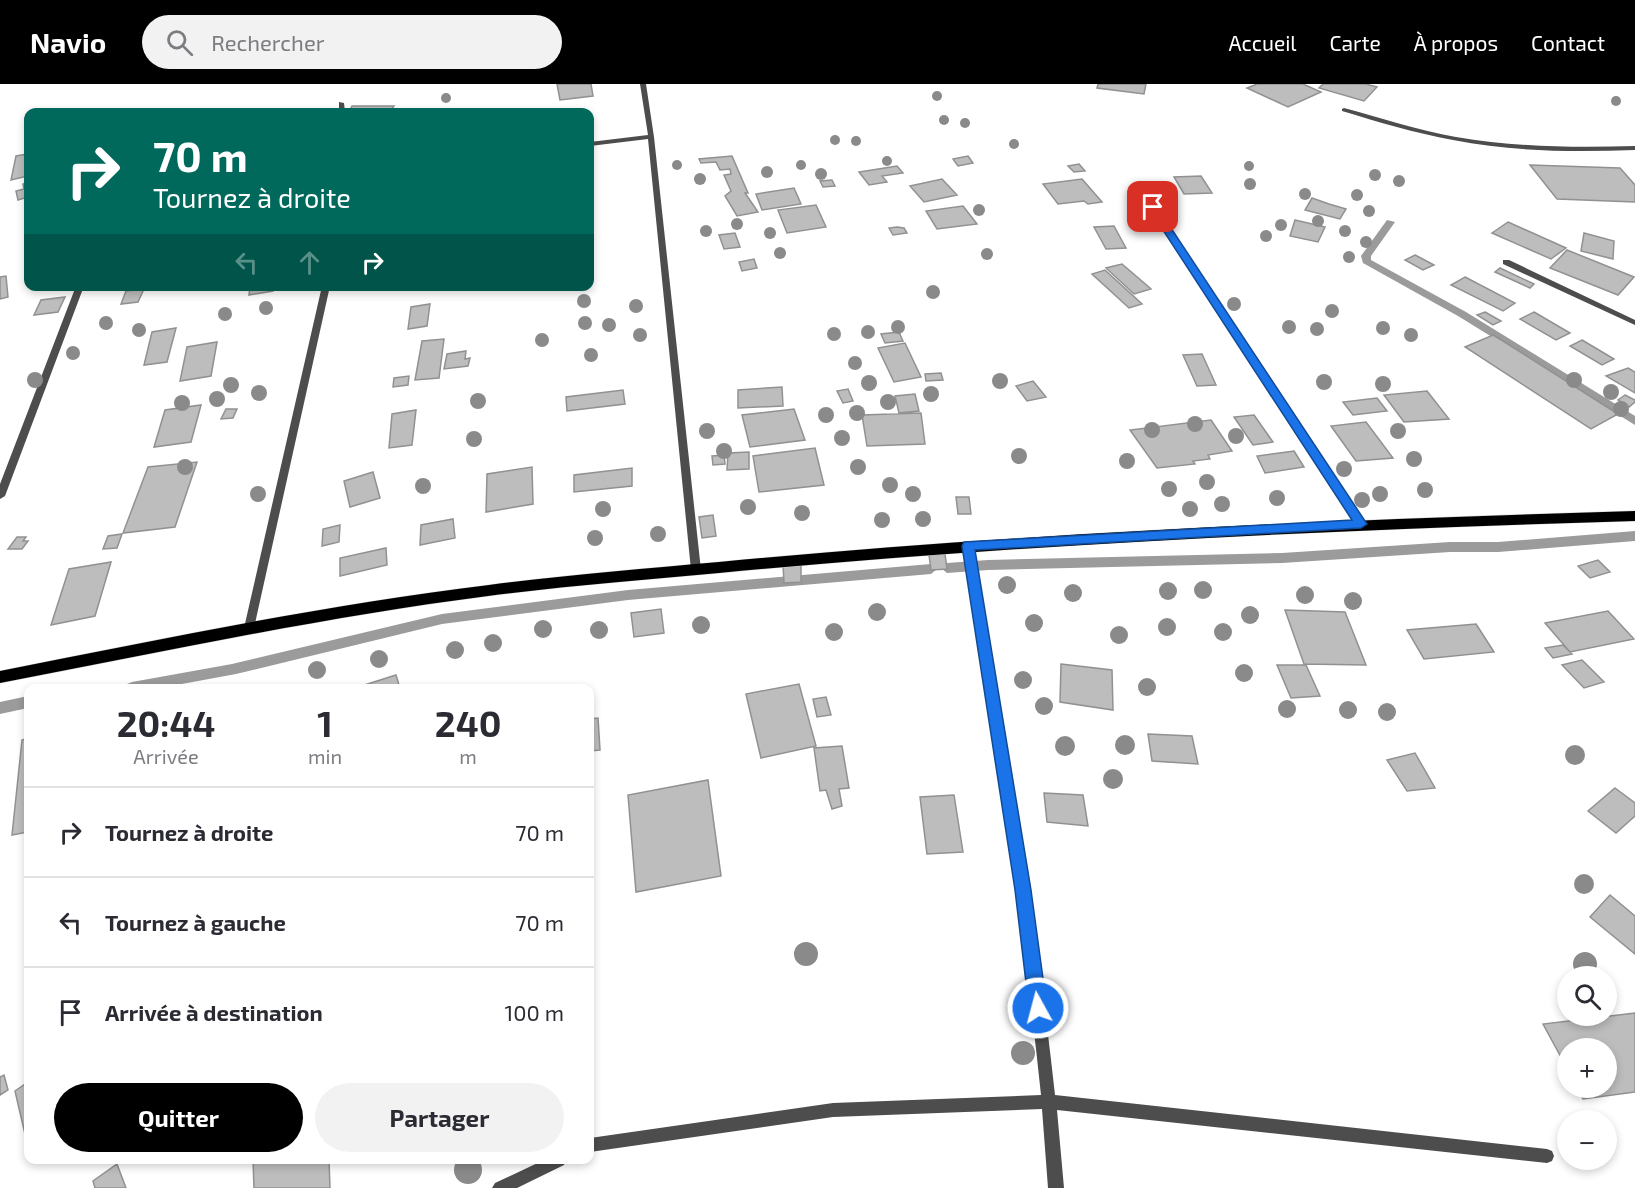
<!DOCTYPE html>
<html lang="fr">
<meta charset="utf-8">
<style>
body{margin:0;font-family:"Exo 2",sans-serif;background:#f2f2f3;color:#2b2b33;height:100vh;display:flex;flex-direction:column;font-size:22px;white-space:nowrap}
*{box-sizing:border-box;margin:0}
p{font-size:20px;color:#7c7c81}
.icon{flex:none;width:33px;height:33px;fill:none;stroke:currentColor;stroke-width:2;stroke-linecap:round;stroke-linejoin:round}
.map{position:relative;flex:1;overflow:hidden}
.details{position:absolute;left:24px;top:600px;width:570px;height:480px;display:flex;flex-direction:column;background:#fff;border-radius:12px;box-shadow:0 3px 9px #0003}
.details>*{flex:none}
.banner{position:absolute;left:24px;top:24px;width:570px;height:183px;border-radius:12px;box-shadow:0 3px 9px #0003;background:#00695c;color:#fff;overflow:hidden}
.buttons{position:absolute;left:1557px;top:882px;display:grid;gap:12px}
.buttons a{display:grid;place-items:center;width:60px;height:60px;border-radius:50%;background:#fff;box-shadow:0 3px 9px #0003;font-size:30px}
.pin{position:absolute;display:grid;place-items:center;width:51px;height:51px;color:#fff;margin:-26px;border-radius:12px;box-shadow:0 3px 9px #0006}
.me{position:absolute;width:66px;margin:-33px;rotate:353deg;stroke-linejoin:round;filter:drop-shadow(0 0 4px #0008)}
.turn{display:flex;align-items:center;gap:21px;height:126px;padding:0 30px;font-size:27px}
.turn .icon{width:78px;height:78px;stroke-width:2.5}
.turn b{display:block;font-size:42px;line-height:51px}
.lanes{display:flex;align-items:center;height:57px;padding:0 30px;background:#0003;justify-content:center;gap:30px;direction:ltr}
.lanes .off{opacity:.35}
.eta{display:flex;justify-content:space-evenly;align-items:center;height:102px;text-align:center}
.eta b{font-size:36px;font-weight:700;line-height:42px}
.button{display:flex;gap:12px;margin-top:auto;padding:12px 30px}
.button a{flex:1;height:69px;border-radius:36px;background:#000;color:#fff;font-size:24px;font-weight:700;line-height:69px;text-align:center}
.button a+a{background:#f2f2f3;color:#2b2b33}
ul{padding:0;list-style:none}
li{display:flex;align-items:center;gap:18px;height:90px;padding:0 30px;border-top:2px solid #e1e1e2}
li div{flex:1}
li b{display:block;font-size:22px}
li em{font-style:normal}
header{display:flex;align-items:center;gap:36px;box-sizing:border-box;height:84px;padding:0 30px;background:#000;color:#fff}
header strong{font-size:28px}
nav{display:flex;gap:33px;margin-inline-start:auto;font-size:21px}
.search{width:420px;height:54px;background:#f2f2f3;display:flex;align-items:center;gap:15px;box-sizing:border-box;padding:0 21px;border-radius:33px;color:#7c7c81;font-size:22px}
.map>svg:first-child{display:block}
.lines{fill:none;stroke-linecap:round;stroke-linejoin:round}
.stream{fill:#9b9b9b;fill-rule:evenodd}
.building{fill:#bdbdbd;stroke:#919191;stroke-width:1.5}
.major-casing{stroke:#dbdbdb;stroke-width:1}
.minor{fill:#4d4d4d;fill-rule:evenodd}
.major{fill:#000;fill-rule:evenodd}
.tree{fill:#8a8a8a}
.route{fill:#1a73e8;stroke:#114b97;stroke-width:1.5}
</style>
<header>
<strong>Navio</strong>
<div class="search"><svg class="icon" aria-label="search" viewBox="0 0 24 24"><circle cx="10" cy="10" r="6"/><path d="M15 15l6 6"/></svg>Rechercher</div>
<nav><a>Accueil</a><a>Carte</a><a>À propos</a><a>Contact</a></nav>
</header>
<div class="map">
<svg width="1635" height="1104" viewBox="0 0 1635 1104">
<rect width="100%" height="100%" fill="#fff"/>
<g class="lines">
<path class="stream" d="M 1387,136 L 1395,138 L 1371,172 L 1371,176 L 1466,228 L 1635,332 L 1635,341 L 1458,232 L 1363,179 L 1361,172 Z
M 1635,447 L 1635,457 L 1498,468 L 1450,468 L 1282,479 L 988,486 L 947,489 L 941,484 L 947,479 L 988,476 L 1282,469 L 1450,458 L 1498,458 Z
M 931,480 L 937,485 L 931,490 L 628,516 L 442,540 L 236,590 L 160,604 L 125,604 L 127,600 L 132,598 L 232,580 L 442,530 L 628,506 Z
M 28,612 L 28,624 L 0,630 L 0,618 Z"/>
</g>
<path class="building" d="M 557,0 L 591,0 L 593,12 L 560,16 Z
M 1098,0 L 1146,0 L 1144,10 L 1097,4 Z
M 1257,0 L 1303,0 L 1321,8 L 1288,23 L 1247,4 Z
M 1323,0 L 1366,0 L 1377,3 L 1364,17 L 1319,4 Z
M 352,22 L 394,22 L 390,28 L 349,28 Z
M 28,70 L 28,92 L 11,96 L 16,72 Z
M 732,72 L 748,109 L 745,109 L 758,128 L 737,132 L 725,112 L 731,107 L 724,91 L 731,90 L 730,85 L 720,86 L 716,78 L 701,79 L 699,75 Z
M 968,72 L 973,79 L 958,82 L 953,75 Z
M 1079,80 L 1085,87 L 1074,88 L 1068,82 Z
M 1530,81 L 1620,84 L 1635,101 L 1635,118 L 1557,115 Z
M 897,82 L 903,89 L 882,92 L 887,98 L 869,101 L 859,88 Z
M 1201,92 L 1212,109 L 1184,110 L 1174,93 Z
M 942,95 L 957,111 L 924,118 L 910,102 Z
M 1082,95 L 1102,118 L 1088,120 L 1084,117 L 1058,120 L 1043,100 Z
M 832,96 L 835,102 L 823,103 L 820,97 Z
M 28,99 L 28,113 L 18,116 L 16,107 L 24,105 L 23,100 Z
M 794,104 L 801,120 L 762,126 L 756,110 Z
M 1312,114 L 1329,120 L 1346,125 L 1340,135 L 1305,126 Z
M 816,121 L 826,143 L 787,149 L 778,126 Z
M 963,122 L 977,140 L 937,145 L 926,127 Z
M 1295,136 L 1325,143 L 1318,158 L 1290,152 Z
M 1508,138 L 1566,164 L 1551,175 L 1492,149 Z
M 1114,142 L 1126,164 L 1106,165 L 1094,143 Z
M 897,143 L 904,144 L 907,149 L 893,151 L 889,144 Z
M 735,149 L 740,163 L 724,165 L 719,151 Z
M 1584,149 L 1614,157 L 1613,175 L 1581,167 Z
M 1567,166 L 1634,193 L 1618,211 L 1550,184 Z
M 1415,171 L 1434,181 L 1423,186 L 1405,176 Z
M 754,175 L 757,184 L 742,187 L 739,178 Z
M 1122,180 L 1151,205 L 1134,210 L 1106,184 Z
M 1500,184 L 1534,200 L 1530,204 L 1495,188 Z
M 1105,186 L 1142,220 L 1129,224 L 1092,190 Z
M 6,192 L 8,213 L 0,215 L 0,193 Z
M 1465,193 L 1515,219 L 1503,227 L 1451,201 Z
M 250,202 L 273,202 L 273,207 L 249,211 Z
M 144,205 L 138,218 L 121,220 L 126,207 Z
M 65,213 L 58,228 L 34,231 L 41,216 Z
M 430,220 L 427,242 L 408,245 L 411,223 Z
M 1485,228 L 1501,237 L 1493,241 L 1477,231 Z
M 1534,228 L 1570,249 L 1556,256 L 1520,235 Z
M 176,244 L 167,278 L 144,281 L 152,248 Z
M 899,248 L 903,257 L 885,259 L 881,250 Z
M 1493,251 L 1503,257 L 1618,330 L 1591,345 L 1465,263 Z
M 444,255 L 439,294 L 415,296 L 422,257 Z
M 1582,256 L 1614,275 L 1602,281 L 1570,262 Z
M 217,258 L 211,292 L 180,297 L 187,263 Z
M 905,259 L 921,293 L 894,298 L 878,264 Z
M 466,267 L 465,275 L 470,274 L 468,282 L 444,285 L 447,270 Z
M 1202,270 L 1216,301 L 1197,302 L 1183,271 Z
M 1628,284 L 1635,288 L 1635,309 L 1606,292 Z
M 941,289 L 943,296 L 926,297 L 925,290 Z
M 409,292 L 408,301 L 393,303 L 394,294 Z
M 1033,297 L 1046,313 L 1027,317 L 1016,302 Z
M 782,303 L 783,322 L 738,324 L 738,306 Z
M 848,305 L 853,317 L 843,319 L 837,307 Z
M 623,306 L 625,320 L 567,327 L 566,313 Z
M 1427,307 L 1449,335 L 1404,338 L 1384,311 Z
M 915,310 L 919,327 L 899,329 L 895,312 Z
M 1625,311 L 1635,316 L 1635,318 L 1629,323 L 1618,316 Z
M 1377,314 L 1387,327 L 1353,331 L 1343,318 Z
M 201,321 L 191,358 L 154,363 L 165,326 Z
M 226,325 L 237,325 L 233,334 L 221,335 Z
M 794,325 L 805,356 L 750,363 L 742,331 Z
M 416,326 L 412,361 L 389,364 L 392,330 Z
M 921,329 L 925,360 L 867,362 L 862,331 Z
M 1254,331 L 1273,358 L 1253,361 L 1234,333 Z
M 1211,336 L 1232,367 L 1208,371 L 1210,375 L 1193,377 L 1195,380 L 1157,384 L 1130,346 Z
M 1366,338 L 1393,374 L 1356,377 L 1331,342 Z
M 815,364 L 824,401 L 759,408 L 753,372 Z
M 1294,367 L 1304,383 L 1265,389 L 1257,372 Z
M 749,368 L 749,385 L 727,386 L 728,369 Z
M 724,371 L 725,380 L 713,381 L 712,372 Z
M 197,378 L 175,443 L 123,449 L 148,383 Z
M 532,383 L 533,420 L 486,428 L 487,390 Z
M 632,384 L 632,402 L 574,408 L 574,391 Z
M 373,388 L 380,414 L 350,423 L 344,397 Z
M 956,413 L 969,413 L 971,430 L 958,430 Z
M 713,431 L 716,452 L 702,454 L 699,433 Z
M 453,435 L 455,454 L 420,461 L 421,441 Z
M 340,441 L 339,458 L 322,462 L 323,445 Z
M 122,450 L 117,464 L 103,465 L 108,452 Z
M 17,453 L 26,453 L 23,457 L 28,457 L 22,465 L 8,465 Z
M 386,464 L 387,481 L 340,492 L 340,474 Z
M 945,470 L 947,485 L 931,486 L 929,471 Z
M 1598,476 L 1610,488 L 1590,494 L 1578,482 Z
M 111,478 L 95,532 L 51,541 L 69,485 Z
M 801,480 L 801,498 L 784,499 L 783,481 Z
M 661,525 L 664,549 L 634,553 L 631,529 Z
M 1285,526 L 1345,528 L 1366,581 L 1304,580 Z
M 1608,527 L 1634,555 L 1570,568 L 1545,539 Z
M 1476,540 L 1494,568 L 1424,575 L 1407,546 Z
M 1563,561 L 1572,570 L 1553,574 L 1545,564 Z
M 1582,576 L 1604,598 L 1584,604 L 1562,581 Z
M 1061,580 L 1112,586 L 1113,626 L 1060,618 Z
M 1277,581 L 1306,581 L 1320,612 L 1291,614 Z
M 396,591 L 400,604 L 355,604 Z
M 799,600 L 816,662 L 761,674 L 746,610 Z
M 826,613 L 831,631 L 817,633 L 813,615 Z
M 598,634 L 600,666 L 590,667 L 590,635 Z
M 1148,650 L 1192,652 L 1198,680 L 1152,677 Z
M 28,654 L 28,748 L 12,751 L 22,656 Z
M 842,662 L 849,704 L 839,705 L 842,722 L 832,725 L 826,706 L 820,707 L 814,664 Z
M 1415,669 L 1435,704 L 1407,707 L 1387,676 Z
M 708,696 L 721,792 L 636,808 L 628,711 Z
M 1615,704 L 1635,719 L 1635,732 L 1616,749 L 1588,727 Z
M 1044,709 L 1083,711 L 1088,742 L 1047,738 Z
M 954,711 L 963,768 L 927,770 L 920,713 Z
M 1610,811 L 1635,832 L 1635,870 L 1590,833 Z
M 1635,929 L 1635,1008 L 1583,1015 L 1577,1004 L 1606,1004 L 1606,964 L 1568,964 L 1568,986 L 1543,940 Z
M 4,991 L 8,1006 L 0,1011 L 0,993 Z
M 28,998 L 28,1063 L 15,1007 Z
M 253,1076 L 329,1076 L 330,1104 L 254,1104 Z
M 117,1080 L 126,1104 L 95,1104 L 93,1097 Z"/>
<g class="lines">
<g class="major-casing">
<path id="major" d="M 1635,427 L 1635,437 C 1329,446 1023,460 719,489 C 642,496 565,502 488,512 C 324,533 162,568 0,599 L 0,587 C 162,555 325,521 489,501 C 565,491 642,485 719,478 C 1024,449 1329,436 1635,427 Z"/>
</g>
<path class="minor" d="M 640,0 L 646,0 L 654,53 L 701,486 L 696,490 L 691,486 L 648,55 L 590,62 L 590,58 L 648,51 Z
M 339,18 L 344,19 L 345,28 L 339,28 Z
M 1344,24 C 1381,34 1418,46 1456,53 C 1515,63 1575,64 1635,62 L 1635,66 C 1574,68 1513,68 1453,56 C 1415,49 1378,38 1342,27 L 1342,25 Z
M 1140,101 L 1143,103 L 1364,438 L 1366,440 L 1364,442 L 1358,442 L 1137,103 Z
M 1503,176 L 1509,176 L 1635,236 L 1635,241 L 1503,180 Z
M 76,202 L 84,202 L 5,412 L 0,415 L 0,400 Z
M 322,202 L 330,202 L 254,544 L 253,547 L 245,547 L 244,544 Z
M 968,458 L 973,462 C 1003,645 1035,827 1055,1011 L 1547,1065 L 1552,1067 L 1554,1072 L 1552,1077 L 1547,1079 L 1057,1026 L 1064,1104 L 1048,1104 L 1042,1025 L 833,1033 L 590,1068 L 590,1054 L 833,1019 L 1041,1011 C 1022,827 992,645 963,462 Z
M 544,1076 L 566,1076 L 564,1081 L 517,1104 L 492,1104 L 495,1099 Z"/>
<use href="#major" class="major"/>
</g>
<g class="tree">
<circle cx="937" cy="12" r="5"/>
<circle cx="446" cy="14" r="5"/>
<circle cx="1616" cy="17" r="5"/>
<circle cx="944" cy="36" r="5"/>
<circle cx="965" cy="39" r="5"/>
<circle cx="835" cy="56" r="5"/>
<circle cx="856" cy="57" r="5"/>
<circle cx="1014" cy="60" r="5"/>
<circle cx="887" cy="77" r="5"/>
<circle cx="677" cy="81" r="5"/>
<circle cx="801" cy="81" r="5"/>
<circle cx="1249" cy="82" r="5"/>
<circle cx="767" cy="88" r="6"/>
<circle cx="821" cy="90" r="6"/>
<circle cx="1375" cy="91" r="6"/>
<circle cx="700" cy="95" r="6"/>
<circle cx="1399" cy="97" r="6"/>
<circle cx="1250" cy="100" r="6"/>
<circle cx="1305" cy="110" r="6"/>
<circle cx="1357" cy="111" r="6"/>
<circle cx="979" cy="126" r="6"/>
<circle cx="1369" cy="127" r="6"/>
<circle cx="1318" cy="137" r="6"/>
<circle cx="737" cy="140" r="6"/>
<circle cx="1281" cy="141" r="6"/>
<circle cx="706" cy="147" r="6"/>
<circle cx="1345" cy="147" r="6"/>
<circle cx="770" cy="149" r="6"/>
<circle cx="1266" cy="152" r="6"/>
<circle cx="1366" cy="158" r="6"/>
<circle cx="780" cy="169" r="6"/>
<circle cx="987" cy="170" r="6"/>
<circle cx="1349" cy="173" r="6"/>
<circle cx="933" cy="208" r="7"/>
<circle cx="584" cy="217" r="7"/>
<circle cx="1234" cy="220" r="7"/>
<circle cx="636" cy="222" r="7"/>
<circle cx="266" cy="224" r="7"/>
<circle cx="1332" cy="227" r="7"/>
<circle cx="225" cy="230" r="7"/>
<circle cx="106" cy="239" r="7"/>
<circle cx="585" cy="239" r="7"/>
<circle cx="609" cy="241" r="7"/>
<circle cx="898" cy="243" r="7"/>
<circle cx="1289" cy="243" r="7"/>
<circle cx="1383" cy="244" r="7"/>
<circle cx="1317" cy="245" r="7"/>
<circle cx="139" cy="246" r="7"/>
<circle cx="868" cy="248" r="7"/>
<circle cx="834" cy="250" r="7"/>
<circle cx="640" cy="251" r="7"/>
<circle cx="1411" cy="251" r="7"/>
<circle cx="542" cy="256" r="7"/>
<circle cx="73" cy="269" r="7"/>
<circle cx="591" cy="271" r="7"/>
<circle cx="855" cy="279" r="7"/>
<circle cx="35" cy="296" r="8"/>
<circle cx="1574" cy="296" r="8"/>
<circle cx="1000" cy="297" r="8"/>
<circle cx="1324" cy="298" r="8"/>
<circle cx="869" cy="299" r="8"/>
<circle cx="1383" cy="300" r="8"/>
<circle cx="231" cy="301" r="8"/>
<circle cx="1611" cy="308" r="8"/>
<circle cx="259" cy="309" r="8"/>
<circle cx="931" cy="310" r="8"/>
<circle cx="217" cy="315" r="8"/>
<circle cx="478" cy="317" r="8"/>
<circle cx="888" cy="318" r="8"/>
<circle cx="182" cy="319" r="8"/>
<circle cx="1621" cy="325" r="8"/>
<circle cx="857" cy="329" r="8"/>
<circle cx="826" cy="331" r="8"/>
<circle cx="1195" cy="340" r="8"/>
<circle cx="1152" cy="346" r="8"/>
<circle cx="707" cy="347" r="8"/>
<circle cx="1398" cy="347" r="8"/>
<circle cx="1236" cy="352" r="8"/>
<circle cx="842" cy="354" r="8"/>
<circle cx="474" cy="355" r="8"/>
<circle cx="724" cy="367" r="8"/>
<circle cx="1019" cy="372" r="8"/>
<circle cx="1414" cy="375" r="8"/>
<circle cx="1127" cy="377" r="8"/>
<circle cx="185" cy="383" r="8"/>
<circle cx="858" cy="383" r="8"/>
<circle cx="1344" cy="385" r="8"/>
<circle cx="1207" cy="398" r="8"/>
<circle cx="890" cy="401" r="8"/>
<circle cx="423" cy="402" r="8"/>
<circle cx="1169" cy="405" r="8"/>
<circle cx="1425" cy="406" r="8"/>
<circle cx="258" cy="410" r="8"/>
<circle cx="913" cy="410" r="8"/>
<circle cx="1380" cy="410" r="8"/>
<circle cx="1277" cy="414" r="8"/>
<circle cx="1362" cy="416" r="8"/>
<circle cx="1222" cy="420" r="8"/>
<circle cx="748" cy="423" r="8"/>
<circle cx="603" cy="425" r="8"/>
<circle cx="1190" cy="425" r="8"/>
<circle cx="802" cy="429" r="8"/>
<circle cx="923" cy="435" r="8"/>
<circle cx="882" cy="436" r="8"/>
<circle cx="658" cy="450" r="8"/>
<circle cx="595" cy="454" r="8"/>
<circle cx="1007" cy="501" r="9"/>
<circle cx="1203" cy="506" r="9"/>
<circle cx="1168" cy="507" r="9"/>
<circle cx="1073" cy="509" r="9"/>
<circle cx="1305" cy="511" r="9"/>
<circle cx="1353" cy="517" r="9"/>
<circle cx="877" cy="528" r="9"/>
<circle cx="1250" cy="531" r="9"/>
<circle cx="1034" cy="539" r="9"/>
<circle cx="701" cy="541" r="9"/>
<circle cx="1167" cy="543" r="9"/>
<circle cx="543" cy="545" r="9"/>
<circle cx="599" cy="546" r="9"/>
<circle cx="834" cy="548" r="9"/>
<circle cx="1223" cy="548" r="9"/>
<circle cx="1119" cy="551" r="9"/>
<circle cx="493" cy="559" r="9"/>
<circle cx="455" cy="566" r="9"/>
<circle cx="379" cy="575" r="9"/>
<circle cx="317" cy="586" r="9"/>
<circle cx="1244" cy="589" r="9"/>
<circle cx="1023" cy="596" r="9"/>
<circle cx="1147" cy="603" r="9"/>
<circle cx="1044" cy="622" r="9"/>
<circle cx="1287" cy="625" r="9"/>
<circle cx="1348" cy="626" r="9"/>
<circle cx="1387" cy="628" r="9"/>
<circle cx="1125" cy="661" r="10"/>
<circle cx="1065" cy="662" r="10"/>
<circle cx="1575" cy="671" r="10"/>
<circle cx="1113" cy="695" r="10"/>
<circle cx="1584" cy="800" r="10"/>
<circle cx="806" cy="870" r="12"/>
<circle cx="1585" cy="880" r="12"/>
<circle cx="1023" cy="969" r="12"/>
<circle cx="468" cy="1086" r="14"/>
</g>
<path class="route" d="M 1150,121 L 1157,123 L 1367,440 L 1361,444 L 975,466 L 1031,806 L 1047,924 L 1044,930 L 1038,933 L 1032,930 L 1029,924 L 1015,806 L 962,462 L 964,458 L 1352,436 L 1148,123 Z"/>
</svg>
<div class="buttons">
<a><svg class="icon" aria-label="search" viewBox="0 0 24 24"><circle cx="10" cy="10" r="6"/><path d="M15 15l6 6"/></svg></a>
<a>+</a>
<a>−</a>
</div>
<div class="pin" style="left:1153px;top:123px;background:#d93025"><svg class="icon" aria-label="arrive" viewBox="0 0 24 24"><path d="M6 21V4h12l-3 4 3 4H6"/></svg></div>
<svg class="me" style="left:1038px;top:924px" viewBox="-20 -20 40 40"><circle r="17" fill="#1a73e8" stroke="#fff" stroke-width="3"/><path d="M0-11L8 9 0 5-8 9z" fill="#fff"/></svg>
<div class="banner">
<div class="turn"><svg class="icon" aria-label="right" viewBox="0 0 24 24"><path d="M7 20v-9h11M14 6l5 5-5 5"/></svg><div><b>70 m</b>Tournez à droite</div></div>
<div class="lanes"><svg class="icon off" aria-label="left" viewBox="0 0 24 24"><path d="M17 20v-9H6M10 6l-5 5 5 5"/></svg><svg class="icon off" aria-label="ahead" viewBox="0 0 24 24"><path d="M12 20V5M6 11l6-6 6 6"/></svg><svg class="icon" aria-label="right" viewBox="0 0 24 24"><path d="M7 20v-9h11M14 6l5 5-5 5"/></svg></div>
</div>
<section class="details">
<div class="eta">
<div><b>20:44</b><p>Arrivée</p></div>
<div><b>1</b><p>min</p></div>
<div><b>240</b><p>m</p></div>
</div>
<ul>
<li><svg class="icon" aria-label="right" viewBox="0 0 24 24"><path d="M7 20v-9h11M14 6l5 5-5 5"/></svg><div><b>Tournez à droite</b></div><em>70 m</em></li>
<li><svg class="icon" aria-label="left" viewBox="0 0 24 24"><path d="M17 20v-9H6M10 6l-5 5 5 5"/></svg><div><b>Tournez à gauche</b></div><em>70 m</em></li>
<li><svg class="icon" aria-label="arrive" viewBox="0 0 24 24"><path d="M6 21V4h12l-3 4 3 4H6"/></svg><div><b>Arrivée à destination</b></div><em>100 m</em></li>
</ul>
<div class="button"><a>Quitter</a><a>Partager</a></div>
</section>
</div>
